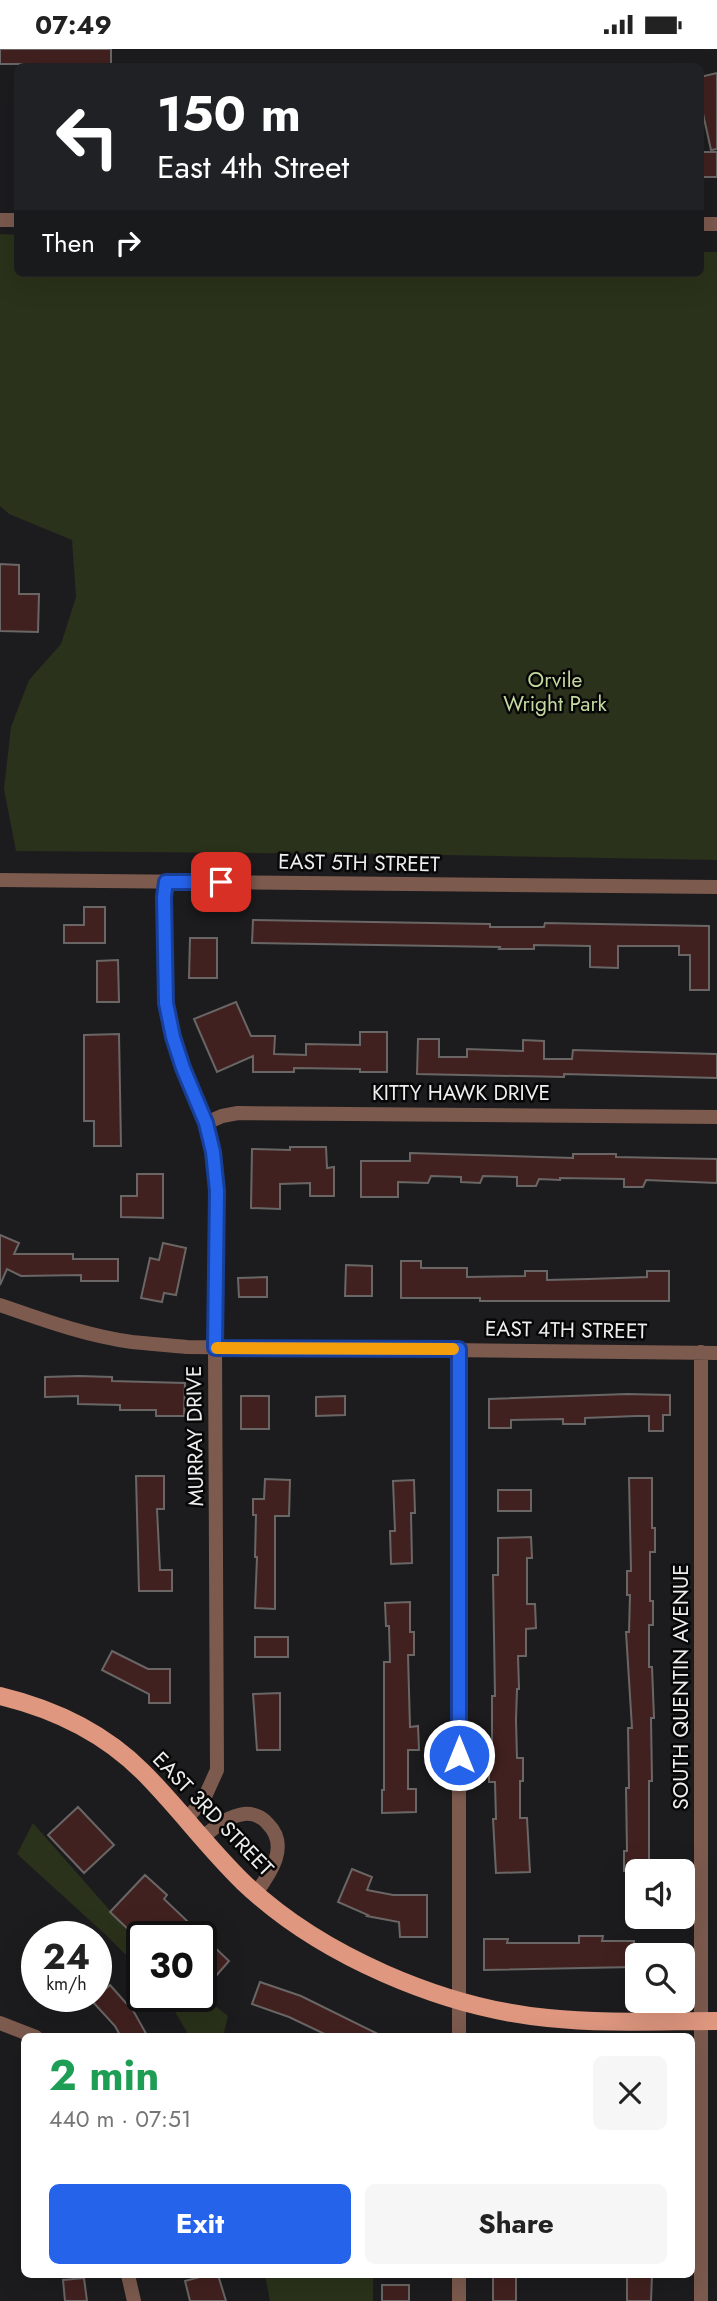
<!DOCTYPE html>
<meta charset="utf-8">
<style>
body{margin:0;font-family:Jost,sans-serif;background:#f6f6f6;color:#222;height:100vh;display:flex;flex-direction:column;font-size:26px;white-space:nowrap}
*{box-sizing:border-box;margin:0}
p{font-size:23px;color:#767676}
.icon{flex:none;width:38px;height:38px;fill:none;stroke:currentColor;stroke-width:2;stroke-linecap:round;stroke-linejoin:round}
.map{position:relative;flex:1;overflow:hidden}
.panel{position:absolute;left:21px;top:1984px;width:674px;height:245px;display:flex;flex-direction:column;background:#fff;border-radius:10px;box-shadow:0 7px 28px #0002}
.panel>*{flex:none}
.guide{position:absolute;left:14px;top:14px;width:690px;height:214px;border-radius:10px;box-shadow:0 7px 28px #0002;background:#202124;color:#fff;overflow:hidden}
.fabs{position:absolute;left:625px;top:1810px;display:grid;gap:14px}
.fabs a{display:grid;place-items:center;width:70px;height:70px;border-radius:10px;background:#fff;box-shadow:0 7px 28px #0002;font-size:35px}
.speed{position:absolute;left:21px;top:1872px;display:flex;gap:14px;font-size:35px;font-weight:700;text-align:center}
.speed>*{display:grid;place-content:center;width:91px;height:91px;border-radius:50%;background:#fff;box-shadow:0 7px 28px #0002;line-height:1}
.speed small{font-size:18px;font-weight:400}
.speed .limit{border:4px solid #111;border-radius:10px;background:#fff;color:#111}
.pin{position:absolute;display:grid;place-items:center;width:60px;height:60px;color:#fff;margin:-30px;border-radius:14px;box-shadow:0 4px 10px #0006}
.me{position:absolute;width:77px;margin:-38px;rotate:0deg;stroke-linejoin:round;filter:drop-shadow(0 0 5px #0008)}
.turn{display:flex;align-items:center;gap:24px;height:147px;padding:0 28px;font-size:32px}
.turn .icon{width:91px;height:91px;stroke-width:2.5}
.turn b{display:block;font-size:49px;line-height:60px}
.then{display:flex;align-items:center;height:66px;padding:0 28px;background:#0003;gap:14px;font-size:26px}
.round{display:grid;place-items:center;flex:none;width:74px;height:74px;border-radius:10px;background:#f6f6f6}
.summary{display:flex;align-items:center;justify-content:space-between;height:119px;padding:0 28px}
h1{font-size:42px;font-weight:700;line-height:52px;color:#1e9e55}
.cta{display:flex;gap:14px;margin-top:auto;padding:14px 28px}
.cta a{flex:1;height:80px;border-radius:10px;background:#2563eb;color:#fff;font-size:28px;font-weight:700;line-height:80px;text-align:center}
.cta a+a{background:#f6f6f6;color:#222}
.status{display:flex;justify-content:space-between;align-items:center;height:49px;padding:0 35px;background:#fff;direction:ltr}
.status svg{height:19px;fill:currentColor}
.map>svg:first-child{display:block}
.green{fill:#2a321b}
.building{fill:#41211f;stroke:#696665;stroke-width:2}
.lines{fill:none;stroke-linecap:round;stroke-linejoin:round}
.minor{stroke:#7c5a4e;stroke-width:14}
.primary{stroke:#df977f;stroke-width:18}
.route-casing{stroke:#184099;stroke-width:18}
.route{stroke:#2563eb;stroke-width:12}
.slow{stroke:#f59e0b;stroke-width:12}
.labels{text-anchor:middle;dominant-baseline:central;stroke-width:5;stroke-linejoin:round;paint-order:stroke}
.park-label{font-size:21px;fill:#c4d99f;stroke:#070707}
.street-label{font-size:21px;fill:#eeeeef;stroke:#070707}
</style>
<div class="status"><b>07:49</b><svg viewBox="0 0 49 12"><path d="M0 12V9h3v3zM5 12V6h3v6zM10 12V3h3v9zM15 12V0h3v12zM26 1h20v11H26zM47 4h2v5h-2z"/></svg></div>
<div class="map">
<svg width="717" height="2252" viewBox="0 0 717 2252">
<rect width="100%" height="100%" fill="#1c1c1e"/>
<path class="green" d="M 0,185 L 17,186 L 18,224 L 700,224 L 700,203 L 717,203 L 717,811 L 393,805 L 16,802 L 4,740 L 11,678 L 29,631 L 61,595 L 76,548 L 72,491 L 9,465 L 0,457 Z
M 33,1774 L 142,1898 L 142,1922 L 107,1887 L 17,1805 Z
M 201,1946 L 228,1967 L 223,1988 L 190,1988 L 166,1948 L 201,1948 Z
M 265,2226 L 373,2226 L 373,2252 L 270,2252 Z"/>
<path class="building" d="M 0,0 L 111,0 L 111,18 L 39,18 L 39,15 L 0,15 Z
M 717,24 L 717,100 L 711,101 L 700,51 L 700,28 Z
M 700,103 L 717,103 L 717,128 L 700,128 Z
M 0,515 L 19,516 L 19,545 L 39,545 L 38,583 L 0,582 Z
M 84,858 L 105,858 L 105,894 L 64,894 L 64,876 L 84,876 Z
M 253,871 L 490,875 L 490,878 L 544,878 L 545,874 L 709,877 L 709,941 L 690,941 L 690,906 L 679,906 L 679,897 L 618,897 L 618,919 L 590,918 L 590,897 L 534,896 L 534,900 L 499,900 L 500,898 L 252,894 Z
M 190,889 L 217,889 L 217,929 L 189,929 Z
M 118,911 L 119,953 L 97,953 L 97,912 Z
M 236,953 L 251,987 L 275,987 L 274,1005 L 306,1006 L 306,995 L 360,996 L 360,983 L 387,983 L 387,1023 L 360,1023 L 360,1020 L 294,1019 L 294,1023 L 253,1023 L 253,1007 L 217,1023 L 194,970 Z
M 119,985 L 121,1097 L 94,1097 L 94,1072 L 84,1072 L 84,986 Z
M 418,990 L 439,990 L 439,1008 L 467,1008 L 467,1000 L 523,1002 L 523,991 L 544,992 L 544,1010 L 572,1010 L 573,1001 L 717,1005 L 717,1029 L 564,1025 L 564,1028 L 417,1025 Z
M 290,1098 L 326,1098 L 327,1119 L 334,1118 L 334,1147 L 310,1147 L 310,1134 L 280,1135 L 280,1160 L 251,1159 L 252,1100 L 290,1101 Z
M 410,1104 L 573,1109 L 573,1105 L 616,1105 L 616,1108 L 717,1110 L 717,1134 L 646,1131 L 643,1138 L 624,1138 L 624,1130 L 560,1129 L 560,1131 L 539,1130 L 536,1137 L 517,1137 L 517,1128 L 483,1127 L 480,1134 L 461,1133 L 461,1128 L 431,1127 L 428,1134 L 398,1133 L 398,1148 L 361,1148 L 361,1112 L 410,1112 Z
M 137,1125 L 163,1125 L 163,1169 L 121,1168 L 121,1147 L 137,1147 Z
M 0,1186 L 19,1194 L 14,1205 L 73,1205 L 73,1210 L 118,1210 L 118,1232 L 81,1232 L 81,1226 L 21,1227 L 7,1220 L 0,1236 Z
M 163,1194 L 186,1199 L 176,1246 L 164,1244 L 162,1253 L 141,1249 L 150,1209 L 159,1211 Z
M 401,1212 L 421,1212 L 421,1219 L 467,1219 L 467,1228 L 525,1227 L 525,1222 L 547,1222 L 547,1231 L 589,1230 L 647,1228 L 647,1222 L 669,1222 L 669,1252 L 480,1252 L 480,1249 L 401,1249 Z
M 346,1216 L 372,1217 L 372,1247 L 345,1247 Z
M 267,1228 L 267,1248 L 239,1248 L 238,1229 Z
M 79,1327 L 112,1328 L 112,1332 L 185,1334 L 184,1367 L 156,1367 L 156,1361 L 120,1361 L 120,1356 L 78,1355 L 78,1347 L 45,1348 L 45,1328 Z
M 627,1345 L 670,1346 L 670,1366 L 663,1366 L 663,1382 L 649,1382 L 649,1367 L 636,1367 L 585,1369 L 585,1375 L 563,1375 L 563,1370 L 511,1371 L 511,1379 L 489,1379 L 489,1350 Z
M 241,1347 L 269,1347 L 269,1380 L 241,1380 Z
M 345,1347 L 345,1366 L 316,1367 L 316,1348 Z
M 136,1427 L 164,1427 L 164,1460 L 157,1460 L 160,1521 L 172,1521 L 172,1542 L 139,1542 Z
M 629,1429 L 652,1429 L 652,1479 L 655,1479 L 655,1503 L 650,1503 L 650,1552 L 653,1552 L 653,1576 L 649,1576 L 649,1618 L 652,1618 L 654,1669 L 651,1669 L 652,1732 L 649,1732 L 649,1822 L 624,1822 L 624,1802 L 627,1802 L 626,1739 L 629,1739 L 628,1679 L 632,1679 L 626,1583 L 629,1583 L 630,1546 L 627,1546 L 627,1522 L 631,1522 Z
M 265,1430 L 290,1431 L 289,1467 L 275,1467 L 275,1560 L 255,1559 L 257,1508 L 255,1508 L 256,1466 L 253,1466 L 253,1450 L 264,1450 Z
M 414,1431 L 415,1464 L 411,1464 L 412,1514 L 391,1515 L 390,1482 L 395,1482 L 393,1432 Z
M 498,1441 L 531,1441 L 531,1462 L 498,1462 Z
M 531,1488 L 532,1509 L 527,1509 L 527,1555 L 535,1555 L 536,1579 L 526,1580 L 526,1607 L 518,1607 L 519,1640 L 517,1640 L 516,1671 L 517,1709 L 523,1709 L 523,1732 L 520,1732 L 520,1769 L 527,1769 L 530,1823 L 496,1824 L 493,1770 L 496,1770 L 495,1733 L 489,1733 L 489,1709 L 492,1709 L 492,1647 L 495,1647 L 493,1526 L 498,1526 L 498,1489 Z
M 410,1553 L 410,1583 L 414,1583 L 414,1606 L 408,1606 L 410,1678 L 418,1677 L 419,1701 L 408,1701 L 408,1740 L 416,1740 L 416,1763 L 382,1764 L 382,1741 L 384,1741 L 384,1613 L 390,1613 L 389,1577 L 386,1577 L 385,1554 Z
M 255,1588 L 288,1588 L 288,1608 L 255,1608 Z
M 112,1602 L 148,1620 L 170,1620 L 170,1654 L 149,1654 L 149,1645 L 102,1621 Z
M 280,1644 L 280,1701 L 257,1701 L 253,1645 Z
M 78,1758 L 114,1796 L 84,1824 L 48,1786 Z
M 352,1820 L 372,1828 L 367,1841 L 393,1846 L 427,1846 L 427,1888 L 400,1888 L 399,1873 L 367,1867 L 368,1866 L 338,1853 Z
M 145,1826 L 167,1846 L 164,1850 L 229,1912 L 201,1944 L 201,1888 L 153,1888 L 140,1875 L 132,1884 L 110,1863 Z
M 579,1887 L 603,1887 L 602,1892 L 634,1892 L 633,1918 L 484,1921 L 484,1890 L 508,1890 L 507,1894 L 579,1894 Z
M 260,1933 L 301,1947 L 384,1988 L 331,1988 L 289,1968 L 252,1955 Z
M 110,1936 L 134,1963 L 148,1988 L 121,1988 L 115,1977 L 92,1952 Z
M 207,2226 L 218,2226 L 226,2252 L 190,2252 L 185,2232 Z
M 493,2226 L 516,2226 L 516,2252 L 493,2252 Z
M 627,2226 L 652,2226 L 651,2252 L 627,2252 Z
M 84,2229 L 87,2252 L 65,2252 L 63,2231 Z
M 382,2236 L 409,2236 L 409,2252 L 382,2252 Z"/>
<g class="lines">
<path class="minor" d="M 0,171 L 18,171
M 700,175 L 717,175
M 0,831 L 717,838
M 166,833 L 164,848 L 166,954 L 173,988 L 183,1019 L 206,1074 L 213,1103 L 217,1142 L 215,1299 L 217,1721 L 203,1752 L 185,1771
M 206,1074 L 222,1067 L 238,1064 L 717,1068
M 0,1256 C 43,1271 87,1287 132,1293 C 151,1295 169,1296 187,1298 L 717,1304
M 459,1300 L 459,1988
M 701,1303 L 701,2252
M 201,1789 C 214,1780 227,1767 244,1765 C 253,1764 262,1768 268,1775 C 290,1797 270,1825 256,1844
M 0,1974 L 36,1988
M 128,2226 L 134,2252
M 459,2252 L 459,2226"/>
<path class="primary" d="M 0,1647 C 54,1660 104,1684 143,1723 C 178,1758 207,1798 243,1833 C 319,1906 443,1959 548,1969 C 604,1975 661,1972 717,1972"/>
</g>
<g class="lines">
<g class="route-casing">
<path id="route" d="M 221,833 L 166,833 L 164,848 L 166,954 L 173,988 L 183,1019 L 206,1074 L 213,1103 L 217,1142 L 215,1299 L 459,1300 L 459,1706"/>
</g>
<use href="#route" class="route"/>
<path class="slow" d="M 217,1299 L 453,1300"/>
</g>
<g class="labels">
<g class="park-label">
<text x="555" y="631">Orvile<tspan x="555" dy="24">Wright Park</tspan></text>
</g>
<g class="street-label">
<text transform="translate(359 814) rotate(1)">EAST 5TH STREET</text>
<text x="461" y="1044">KITTY HAWK DRIVE</text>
<text transform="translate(566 1281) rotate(1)">EAST 4TH STREET</text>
<text transform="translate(195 1387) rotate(-91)">MURRAY DRIVE</text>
<text transform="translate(681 1638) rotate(-90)">SOUTH QUENTIN AVENUE</text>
<text transform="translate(213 1765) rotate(46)">EAST 3RD STREET</text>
</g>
</g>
</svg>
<div class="fabs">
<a><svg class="icon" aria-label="sound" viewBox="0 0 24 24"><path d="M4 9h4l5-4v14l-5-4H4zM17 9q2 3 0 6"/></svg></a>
<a><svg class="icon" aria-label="search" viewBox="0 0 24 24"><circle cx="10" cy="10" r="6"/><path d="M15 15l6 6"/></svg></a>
</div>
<div class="speed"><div>24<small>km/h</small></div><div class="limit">30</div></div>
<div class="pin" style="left:221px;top:833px;background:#d93025"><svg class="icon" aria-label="arrive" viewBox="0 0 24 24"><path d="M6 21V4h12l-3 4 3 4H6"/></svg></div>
<svg class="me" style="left:459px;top:1706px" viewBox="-20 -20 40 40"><circle r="17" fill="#2563eb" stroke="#fff" stroke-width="3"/><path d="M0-11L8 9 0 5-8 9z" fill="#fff"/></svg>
<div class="guide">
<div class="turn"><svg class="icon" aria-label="left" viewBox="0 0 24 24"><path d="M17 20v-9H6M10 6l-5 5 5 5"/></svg><div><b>150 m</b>East 4th Street</div></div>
<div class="then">Then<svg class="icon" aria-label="right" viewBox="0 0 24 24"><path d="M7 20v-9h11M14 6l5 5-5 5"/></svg></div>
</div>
<section class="panel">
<div class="summary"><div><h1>2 min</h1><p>440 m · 07:51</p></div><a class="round"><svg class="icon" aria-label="close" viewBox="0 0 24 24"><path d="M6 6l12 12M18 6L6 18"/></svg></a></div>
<div class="cta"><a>Exit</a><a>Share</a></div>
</section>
</div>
